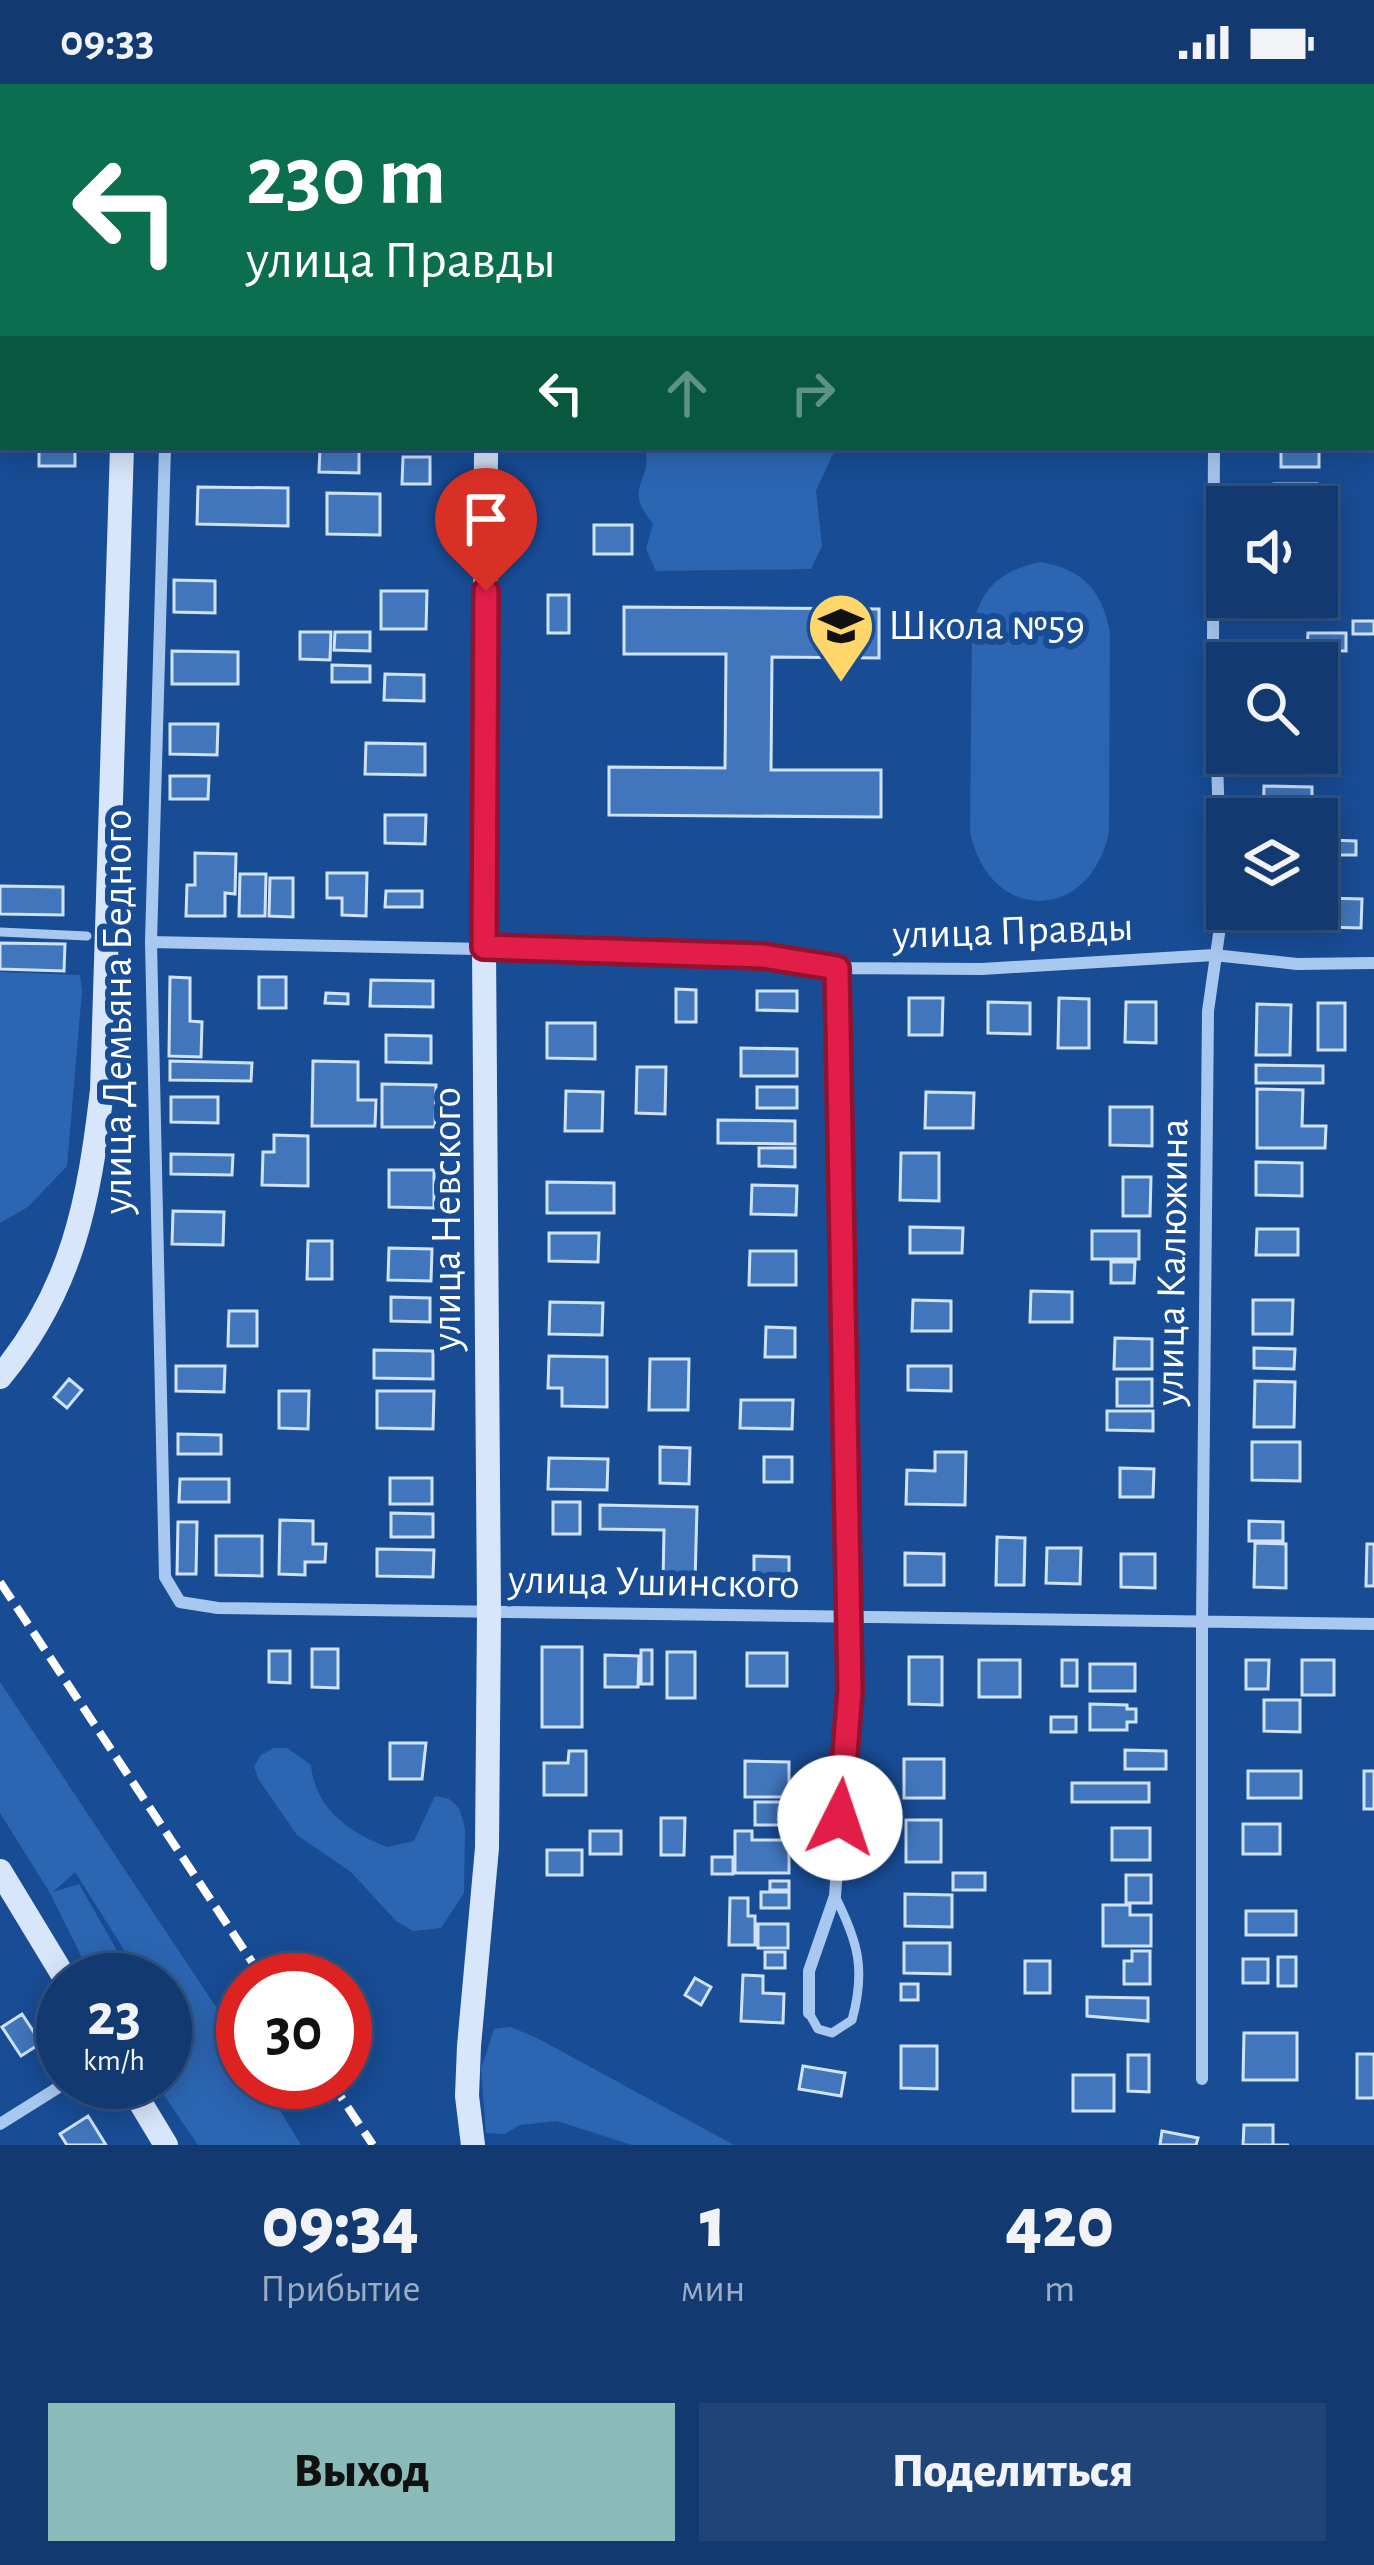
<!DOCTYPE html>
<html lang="ru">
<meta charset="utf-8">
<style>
body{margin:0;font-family:"Alegreya Sans",sans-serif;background:#1f4478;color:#f1f3f6;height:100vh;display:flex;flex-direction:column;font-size:45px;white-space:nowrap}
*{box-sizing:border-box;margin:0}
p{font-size:39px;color:#9cacc3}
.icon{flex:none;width:66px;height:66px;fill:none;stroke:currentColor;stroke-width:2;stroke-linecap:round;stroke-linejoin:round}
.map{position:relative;height:2061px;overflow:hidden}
.side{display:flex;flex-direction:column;background:#123970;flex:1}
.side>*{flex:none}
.guide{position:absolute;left:0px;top:0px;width:1374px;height:366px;box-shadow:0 6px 30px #0003,0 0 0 3px #315383;background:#0b6e4f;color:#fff;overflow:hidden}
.fabs{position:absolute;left:1206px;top:402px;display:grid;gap:24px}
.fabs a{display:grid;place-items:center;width:132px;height:132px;border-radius:0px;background:#123970;box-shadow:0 6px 30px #0003,0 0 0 3px #315383;font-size:60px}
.speed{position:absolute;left:36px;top:1869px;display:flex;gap:24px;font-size:60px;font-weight:700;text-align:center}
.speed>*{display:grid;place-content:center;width:156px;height:156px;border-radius:50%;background:#123970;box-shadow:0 6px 30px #0003,0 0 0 3px #315383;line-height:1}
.speed small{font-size:30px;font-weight:400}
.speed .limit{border:18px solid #d22;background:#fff;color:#111}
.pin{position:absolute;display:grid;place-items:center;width:102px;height:102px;color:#fff;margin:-123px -51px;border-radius:50% 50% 50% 0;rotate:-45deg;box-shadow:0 0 12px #0007}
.pin .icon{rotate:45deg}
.me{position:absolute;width:132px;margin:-66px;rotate:4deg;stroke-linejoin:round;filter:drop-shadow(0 0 9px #0008)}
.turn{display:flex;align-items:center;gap:42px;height:252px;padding:0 48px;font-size:54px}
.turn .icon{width:156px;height:156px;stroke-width:2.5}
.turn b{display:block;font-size:84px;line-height:102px}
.lanes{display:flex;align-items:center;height:114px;padding:0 48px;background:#0003;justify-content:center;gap:60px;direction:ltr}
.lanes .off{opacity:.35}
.eta{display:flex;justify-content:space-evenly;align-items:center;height:204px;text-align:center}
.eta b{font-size:72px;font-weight:800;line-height:84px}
.primary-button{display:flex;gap:24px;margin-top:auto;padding:24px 48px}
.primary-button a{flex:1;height:138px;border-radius:0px;background:#8bbbb9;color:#111;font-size:48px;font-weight:800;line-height:138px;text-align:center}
.primary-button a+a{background:#1f4478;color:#f1f3f6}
.status{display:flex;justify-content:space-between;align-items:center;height:84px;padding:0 60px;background:#123970;direction:ltr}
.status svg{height:33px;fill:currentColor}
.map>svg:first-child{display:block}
.green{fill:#2c66b3}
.building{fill:#4176bc;stroke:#d0e3fb;stroke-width:3}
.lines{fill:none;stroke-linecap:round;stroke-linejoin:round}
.service{stroke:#a9c8f0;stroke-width:9}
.minor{stroke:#a9c8f0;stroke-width:12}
.secondary{stroke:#d8e6fb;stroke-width:24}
.rail{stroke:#fff;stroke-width:8;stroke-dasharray:21 9;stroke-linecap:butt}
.route-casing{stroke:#92132f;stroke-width:30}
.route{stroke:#e11d48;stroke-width:21}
.labels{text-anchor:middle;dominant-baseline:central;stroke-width:12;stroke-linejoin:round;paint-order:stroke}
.poi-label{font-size:42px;fill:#fff;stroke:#184c95;text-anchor:start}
.street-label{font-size:42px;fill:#fff;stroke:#184c95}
</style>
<div class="status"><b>09:33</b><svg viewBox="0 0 49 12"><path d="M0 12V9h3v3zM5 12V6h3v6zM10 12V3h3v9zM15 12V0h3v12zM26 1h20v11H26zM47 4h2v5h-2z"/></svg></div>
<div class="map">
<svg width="1374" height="2061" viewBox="0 0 1374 2061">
<rect width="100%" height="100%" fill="#184c95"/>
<path class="green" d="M 645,363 L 831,363 L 833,370 L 816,407 L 822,462 L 811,485 L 656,487 L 646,465 L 653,440 C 621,399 653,404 645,363 Z
M 1041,478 C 1083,486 1102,506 1110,548 L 1109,748 C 1090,840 988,840 970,747 L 972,546 C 980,505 1000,486 1041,478 Z
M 0,888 L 80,891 L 82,907 L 67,1082 L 28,1123 L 0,1139 Z
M 0,1598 L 240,1959 L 243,1998 L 263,1998 L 301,2061 L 198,2061 L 155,1998 L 165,1998 L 165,1896 L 143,1896 L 75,1788 L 53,1808 L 79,1800 L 134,1896 L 93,1896 L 50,1809 L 0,1729 Z
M 274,1664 L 287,1664 L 311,1681 C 315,1724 348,1748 387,1763 L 414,1757 L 435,1712 L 449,1715 L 459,1724 L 465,1744 L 464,1809 L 441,1844 L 413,1847 L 396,1837 L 351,1788 L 297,1751 L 259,1696 L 254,1682 L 261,1671 Z
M 511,1943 L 537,1954 L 734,2061 L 632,2061 L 557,2037 L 520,2041 L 504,2050 L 486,2049 L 481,1985 L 494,1945 Z"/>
<path class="building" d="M 19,0 L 65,0 L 65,3 L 19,3 Z
M 39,363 L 75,363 L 75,382 L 39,382 Z
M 320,363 L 359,363 L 359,389 L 319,388 Z
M 1281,364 L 1319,365 L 1319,383 L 1281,383 Z
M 403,373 L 430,373 L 430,400 L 402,400 Z
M 1274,400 L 1317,400 L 1317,423 L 1273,423 Z
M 198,403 L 288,404 L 288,442 L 197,440 Z
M 327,409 L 380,410 L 380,451 L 327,450 Z
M 594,441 L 632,441 L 632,470 L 594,470 Z
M 174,496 L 215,497 L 215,529 L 174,528 Z
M 381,507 L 427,507 L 426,545 L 381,545 Z
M 548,511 L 569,511 L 569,549 L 548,549 Z
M 1270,513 L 1302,513 L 1302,532 L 1269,531 Z
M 624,523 L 879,525 L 879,574 L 772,573 L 771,686 L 881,686 L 881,733 L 609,731 L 609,683 L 725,684 L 726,570 L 624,570 Z
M 1353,537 L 1374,537 L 1374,550 L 1353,550 Z
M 300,548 L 331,548 L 330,576 L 300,575 Z
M 335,548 L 370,548 L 370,567 L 334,566 Z
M 1308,549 L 1346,549 L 1346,567 L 1307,566 Z
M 1273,557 L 1305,558 L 1305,579 L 1273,579 Z
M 172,567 L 238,568 L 238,600 L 172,600 Z
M 332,581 L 370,582 L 370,598 L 332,598 Z
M 385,590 L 424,591 L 424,617 L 384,616 Z
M 170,640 L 218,640 L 217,671 L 170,670 Z
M 366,659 L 425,660 L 425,691 L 365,690 Z
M 1266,669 L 1301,669 L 1301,680 L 1266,679 Z
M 170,692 L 209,692 L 208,715 L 170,715 Z
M 1264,702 L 1312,703 L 1312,733 L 1263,732 Z
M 385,731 L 426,731 L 425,760 L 385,759 Z
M 1328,756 L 1356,757 L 1356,771 L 1328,771 Z
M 195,769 L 236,770 L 235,810 L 225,809 L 225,832 L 186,832 L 187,801 L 195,801 Z
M 327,789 L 367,789 L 366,832 L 342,831 L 342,814 L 327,814 Z
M 240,790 L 266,790 L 265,832 L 239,832 Z
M 270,794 L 293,794 L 293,833 L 269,832 Z
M 0,802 L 63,803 L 63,831 L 0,830 Z
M 386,807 L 422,807 L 422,823 L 385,823 Z
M 1325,814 L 1362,815 L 1361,844 L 1324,843 Z
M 1263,825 L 1305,825 L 1305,844 L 1262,843 Z
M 0,859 L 65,860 L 64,887 L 0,885 Z
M 170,893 L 190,894 L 190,937 L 202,938 L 201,973 L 169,972 Z
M 259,893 L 286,893 L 286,924 L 259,924 Z
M 371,896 L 433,897 L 433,923 L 370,922 Z
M 676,905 L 696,906 L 696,938 L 676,938 Z
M 757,907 L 797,907 L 797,927 L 757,926 Z
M 326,909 L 348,910 L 348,920 L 325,919 Z
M 909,914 L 943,914 L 942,951 L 909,951 Z
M 1059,914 L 1089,915 L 1089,964 L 1058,964 Z
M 988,918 L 1030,919 L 1030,950 L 988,949 Z
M 1126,918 L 1156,918 L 1156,959 L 1125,958 Z
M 1318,919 L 1345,919 L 1345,966 L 1318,966 Z
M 1257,920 L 1291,921 L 1290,971 L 1256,971 Z
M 547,939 L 595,939 L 595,975 L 547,974 Z
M 386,951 L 431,952 L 431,979 L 386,978 Z
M 741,964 L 797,965 L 797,992 L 741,992 Z
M 170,977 L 252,979 L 251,997 L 170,996 Z
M 313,977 L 358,978 L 358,1016 L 376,1016 L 375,1042 L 312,1042 Z
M 1256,981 L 1323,982 L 1323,999 L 1256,999 Z
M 637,983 L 666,983 L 665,1030 L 636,1029 Z
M 382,1000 L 436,1001 L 435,1043 L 382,1043 Z
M 757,1003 L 797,1003 L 797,1024 L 757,1024 Z
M 1257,1005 L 1303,1006 L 1302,1042 L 1326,1042 L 1325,1064 L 1257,1064 Z
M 566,1007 L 603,1008 L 602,1047 L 565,1047 Z
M 926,1008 L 974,1009 L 973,1044 L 925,1044 Z
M 171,1013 L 218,1013 L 218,1039 L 171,1038 Z
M 1110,1023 L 1152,1023 L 1152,1062 L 1110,1061 Z
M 718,1036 L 795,1037 L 795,1060 L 718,1059 Z
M 274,1051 L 308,1052 L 308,1102 L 262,1101 L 263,1068 L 274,1068 Z
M 759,1064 L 795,1064 L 795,1083 L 759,1082 Z
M 901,1069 L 939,1069 L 939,1117 L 900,1116 Z
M 171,1070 L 233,1071 L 232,1091 L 171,1090 Z
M 1256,1078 L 1302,1079 L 1302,1112 L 1256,1111 Z
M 389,1086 L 434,1086 L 434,1124 L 389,1123 Z
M 1123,1093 L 1151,1093 L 1150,1132 L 1123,1132 Z
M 547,1098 L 614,1099 L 614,1129 L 547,1129 Z
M 752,1101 L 797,1102 L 796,1131 L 751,1130 Z
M 173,1127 L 224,1128 L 223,1161 L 172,1160 Z
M 910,1143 L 963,1144 L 962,1169 L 910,1169 Z
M 1257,1145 L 1298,1145 L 1298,1171 L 1256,1171 Z
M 1092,1147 L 1139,1147 L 1139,1175 L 1092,1175 Z
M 549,1149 L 599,1149 L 598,1178 L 549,1177 Z
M 308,1157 L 332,1157 L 332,1195 L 307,1195 Z
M 389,1164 L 432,1165 L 431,1197 L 388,1196 Z
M 750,1167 L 796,1167 L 796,1201 L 749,1201 Z
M 1111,1178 L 1135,1178 L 1134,1199 L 1111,1199 Z
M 1031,1207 L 1072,1208 L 1072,1238 L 1030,1238 Z
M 391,1213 L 430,1214 L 430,1238 L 391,1237 Z
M 913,1216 L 951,1217 L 951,1247 L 912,1247 Z
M 1253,1216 L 1293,1216 L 1292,1250 L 1253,1250 Z
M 550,1218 L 603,1219 L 602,1251 L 549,1250 Z
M 229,1227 L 257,1227 L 257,1262 L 228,1262 Z
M 766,1243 L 795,1244 L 795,1273 L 765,1273 Z
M 1115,1254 L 1152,1255 L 1152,1285 L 1114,1285 Z
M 1254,1264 L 1295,1265 L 1294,1285 L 1254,1284 Z
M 374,1266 L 433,1267 L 433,1295 L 374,1294 Z
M 549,1272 L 607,1273 L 607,1323 L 562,1322 L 562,1304 L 548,1304 Z
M 650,1275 L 689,1275 L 688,1326 L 649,1326 Z
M 176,1282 L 225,1282 L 224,1308 L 176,1307 Z
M 908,1282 L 951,1282 L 951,1307 L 908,1306 Z
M 69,1295 L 82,1306 L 67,1324 L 54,1313 Z
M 1117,1295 L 1152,1295 L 1152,1322 L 1117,1322 Z
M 1255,1297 L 1295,1298 L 1294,1343 L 1254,1343 Z
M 279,1307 L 309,1307 L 308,1345 L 279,1344 Z
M 377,1307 L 434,1307 L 433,1345 L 377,1344 Z
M 741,1316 L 793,1316 L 792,1345 L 740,1344 Z
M 1107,1327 L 1153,1327 L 1153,1347 L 1107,1346 Z
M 178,1350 L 221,1351 L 221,1370 L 178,1370 Z
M 1252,1358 L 1300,1358 L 1300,1397 L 1252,1396 Z
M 660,1363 L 690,1364 L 689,1400 L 660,1399 Z
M 935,1368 L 966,1368 L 965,1421 L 906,1420 L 907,1386 L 935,1387 Z
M 764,1373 L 792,1373 L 792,1398 L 764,1398 Z
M 549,1374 L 608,1375 L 607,1406 L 548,1405 Z
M 1120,1384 L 1154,1385 L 1153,1413 L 1120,1413 Z
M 390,1394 L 432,1394 L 432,1420 L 390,1420 Z
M 180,1395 L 229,1395 L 229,1418 L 179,1418 Z
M 553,1418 L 580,1418 L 580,1450 L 553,1450 Z
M 600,1421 L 697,1423 L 695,1498 L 663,1498 L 664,1446 L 600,1445 Z
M 391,1429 L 433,1430 L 433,1453 L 391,1453 Z
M 280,1436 L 313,1437 L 313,1460 L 326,1460 L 325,1478 L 305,1478 L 305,1491 L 279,1490 Z
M 1249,1437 L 1283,1438 L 1283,1457 L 1249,1457 Z
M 178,1438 L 197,1438 L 196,1490 L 177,1490 Z
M 216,1452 L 262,1452 L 262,1492 L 216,1491 Z
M 997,1453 L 1025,1454 L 1024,1501 L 996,1501 Z
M 1255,1459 L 1286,1460 L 1286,1504 L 1254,1503 Z
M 1367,1460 L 1374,1460 L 1374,1502 L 1366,1502 Z
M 1047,1464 L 1081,1464 L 1080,1500 L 1046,1499 Z
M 377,1465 L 434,1466 L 433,1493 L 377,1492 Z
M 905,1469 L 944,1470 L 944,1501 L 905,1501 Z
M 1121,1470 L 1155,1470 L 1155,1504 L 1121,1503 Z
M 754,1472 L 789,1473 L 789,1500 L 754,1499 Z
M 542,1563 L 582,1563 L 582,1643 L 542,1643 Z
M 312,1565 L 338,1565 L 338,1604 L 312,1603 Z
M 641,1566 L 652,1566 L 652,1600 L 641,1600 Z
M 269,1567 L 290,1567 L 290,1599 L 269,1598 Z
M 667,1568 L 695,1568 L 695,1614 L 667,1614 Z
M 747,1569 L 787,1569 L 787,1602 L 747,1602 Z
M 605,1571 L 639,1572 L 638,1603 L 605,1603 Z
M 909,1573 L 942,1573 L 942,1621 L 909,1620 Z
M 979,1576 L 1020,1576 L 1020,1613 L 979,1613 Z
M 1062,1576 L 1077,1576 L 1077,1602 L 1062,1602 Z
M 1246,1576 L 1269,1576 L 1268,1605 L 1246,1605 Z
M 1302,1576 L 1334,1576 L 1334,1611 L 1302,1611 Z
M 1090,1580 L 1135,1580 L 1135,1607 L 1090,1607 Z
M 1264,1616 L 1300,1616 L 1300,1648 L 1264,1647 Z
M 1090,1620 L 1127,1621 L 1127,1625 L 1136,1625 L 1136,1638 L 1127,1638 L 1127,1646 L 1090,1646 Z
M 1051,1633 L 1076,1633 L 1076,1648 L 1051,1648 Z
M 390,1659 L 426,1659 L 422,1695 L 390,1695 Z
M 1125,1666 L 1166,1667 L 1166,1685 L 1125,1685 Z
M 569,1667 L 586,1667 L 586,1711 L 544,1711 L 544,1679 L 568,1679 Z
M 904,1675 L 944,1675 L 944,1714 L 904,1714 Z
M 745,1677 L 789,1678 L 789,1713 L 745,1713 Z
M 1248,1687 L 1301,1687 L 1301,1714 L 1248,1714 Z
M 1364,1687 L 1374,1687 L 1374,1725 L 1364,1725 Z
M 1072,1699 L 1149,1699 L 1149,1718 L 1072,1718 Z
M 755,1718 L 789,1718 L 789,1741 L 755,1741 Z
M 661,1734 L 685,1734 L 684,1771 L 661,1771 Z
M 906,1736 L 941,1736 L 941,1778 L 906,1778 Z
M 1243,1740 L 1280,1740 L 1280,1770 L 1243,1770 Z
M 1112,1744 L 1150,1744 L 1150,1776 L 1112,1776 Z
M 590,1747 L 621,1747 L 621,1770 L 590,1770 Z
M 735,1747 L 752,1747 L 752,1756 L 789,1756 L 789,1789 L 735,1789 Z
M 547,1766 L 582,1766 L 582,1791 L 547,1791 Z
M 712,1773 L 733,1773 L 733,1790 L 712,1790 Z
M 953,1789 L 985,1789 L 985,1806 L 953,1806 Z
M 1126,1791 L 1151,1791 L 1151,1819 L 1126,1819 Z
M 770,1797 L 789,1797 L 789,1806 L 770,1806 Z
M 761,1808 L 789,1808 L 789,1824 L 761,1824 Z
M 905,1810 L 952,1811 L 952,1843 L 905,1842 Z
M 730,1814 L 748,1814 L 748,1832 L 755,1832 L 755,1861 L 729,1861 Z
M 1103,1821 L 1130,1821 L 1130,1831 L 1151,1831 L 1151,1862 L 1103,1862 Z
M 1246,1827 L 1296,1827 L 1296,1851 L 1246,1851 Z
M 758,1840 L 788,1840 L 788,1864 L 758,1864 Z
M 904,1859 L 950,1859 L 950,1890 L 904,1889 Z
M 1132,1867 L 1150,1867 L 1150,1900 L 1124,1900 L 1124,1877 L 1132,1877 Z
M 765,1868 L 785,1868 L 785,1884 L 765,1884 Z
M 1278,1873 L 1296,1873 L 1296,1902 L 1278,1902 Z
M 1243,1875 L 1268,1875 L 1268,1899 L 1243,1899 Z
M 1025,1877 L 1050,1877 L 1050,1909 L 1025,1909 Z
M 743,1891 L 763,1892 L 763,1909 L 784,1910 L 783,1939 L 741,1937 Z
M 695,1894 L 711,1903 L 701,1921 L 685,1911 Z
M 901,1900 L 918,1900 L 918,1916 L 901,1916 Z
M 1087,1913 L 1148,1914 L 1148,1937 L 1087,1932 Z
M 22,1930 L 41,1959 L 21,1972 L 2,1943 Z
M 1244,1949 L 1297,1949 L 1297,1996 L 1243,1996 Z
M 901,1962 L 937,1962 L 937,2005 L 901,2004 Z
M 1357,1970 L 1374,1970 L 1374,2014 L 1357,2014 Z
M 1128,1971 L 1149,1971 L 1149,2008 L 1128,2007 Z
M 803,1982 L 845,1989 L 841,2012 L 799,2005 Z
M 1073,1991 L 1114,1991 L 1114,2027 L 1073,2027 Z
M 88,2032 L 106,2061 L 67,2061 L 60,2050 Z
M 1244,2041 L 1273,2041 L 1273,2061 L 1289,2061 L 1243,2061 Z
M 1162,2047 L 1198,2054 L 1196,2061 L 1160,2061 Z"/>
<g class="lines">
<path class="service" d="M 0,188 L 3,188
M 0,848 L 87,852
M 809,1929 L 818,1945 L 832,1949 L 852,1936 C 866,1885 858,1858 835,1812"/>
<path class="minor" d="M 492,3 L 492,0
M 866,3 L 866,0
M 1218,3 L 1218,0
M 1371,201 L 1374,201
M 165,363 L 151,858 L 165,1493 L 180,1518 L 218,1524 L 1374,1540
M 151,858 L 763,871 L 837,884 L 982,885 L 1214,871 L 1297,880 L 1374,879
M 809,1929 L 809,1887 L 835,1812 L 850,1606 L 837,884
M 1202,1995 L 1202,1538 L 1208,927 L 1222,829 L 1213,555 L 1214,363
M 0,2040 L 67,1998"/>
<path class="secondary" d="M 133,3 L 133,0
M 0,1293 C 73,1205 89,1117 102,1006 L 122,363
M 0,1787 L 66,1896
M 128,1998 L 166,2061
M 473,2061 L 467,2012 L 469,1962 L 487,1764 L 489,1529 L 484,864 L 486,363"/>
<path class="rail" d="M 0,1498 L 264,1896
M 331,1998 L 373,2061"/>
</g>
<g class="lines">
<g class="route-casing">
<path id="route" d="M 486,507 L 484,863 L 763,872 L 837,884 L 850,1606 L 840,1734"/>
</g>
<use href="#route" class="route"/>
</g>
<defs>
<g id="school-pin" transform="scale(3.45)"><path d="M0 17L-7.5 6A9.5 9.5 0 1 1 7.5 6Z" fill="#ffd669" stroke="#184c95"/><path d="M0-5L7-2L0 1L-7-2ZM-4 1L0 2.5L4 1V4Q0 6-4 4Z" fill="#111"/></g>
</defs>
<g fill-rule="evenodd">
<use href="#school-pin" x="841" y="542"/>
</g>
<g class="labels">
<g class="poi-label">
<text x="888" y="542">Школа №59</text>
</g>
<g class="street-label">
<text transform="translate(1013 847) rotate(-2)">улица Правды</text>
<text transform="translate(118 928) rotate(-90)">улица Демьяна Бедного</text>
<text transform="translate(447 1135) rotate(-90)">улица Невского</text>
<text transform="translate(1172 1178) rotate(-89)">улица Калюжина</text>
<text transform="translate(654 1498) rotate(1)">улица Ушинского</text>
</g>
</g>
</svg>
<div class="fabs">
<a><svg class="icon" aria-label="sound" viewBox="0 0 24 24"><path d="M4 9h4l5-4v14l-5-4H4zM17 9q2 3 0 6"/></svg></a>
<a><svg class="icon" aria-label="search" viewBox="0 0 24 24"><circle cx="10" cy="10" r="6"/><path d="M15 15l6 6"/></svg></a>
<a><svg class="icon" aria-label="layers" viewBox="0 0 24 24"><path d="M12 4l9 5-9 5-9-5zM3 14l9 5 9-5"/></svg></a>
</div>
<div class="speed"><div>23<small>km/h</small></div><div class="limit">30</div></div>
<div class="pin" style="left:486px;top:507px;background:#d93025"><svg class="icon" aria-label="arrive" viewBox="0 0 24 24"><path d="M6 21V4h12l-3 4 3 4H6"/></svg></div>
<svg class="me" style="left:840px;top:1734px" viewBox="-20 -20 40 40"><circle r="19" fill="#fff"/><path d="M0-13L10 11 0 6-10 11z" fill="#e11d48"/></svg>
<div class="guide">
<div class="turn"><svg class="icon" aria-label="left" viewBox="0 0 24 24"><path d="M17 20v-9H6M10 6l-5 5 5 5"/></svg><div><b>230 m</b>улица Правды</div></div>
<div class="lanes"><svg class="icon" aria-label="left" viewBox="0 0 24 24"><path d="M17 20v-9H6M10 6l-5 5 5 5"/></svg><svg class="icon off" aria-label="ahead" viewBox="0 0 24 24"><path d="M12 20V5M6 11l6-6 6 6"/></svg><svg class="icon off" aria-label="right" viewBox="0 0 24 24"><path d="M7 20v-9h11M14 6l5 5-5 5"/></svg></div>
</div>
</div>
<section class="side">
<div class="eta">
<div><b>09:34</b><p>Прибытие</p></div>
<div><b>1</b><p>мин</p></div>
<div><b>420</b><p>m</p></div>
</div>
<div class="primary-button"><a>Выход</a><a>Поделиться</a></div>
</section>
